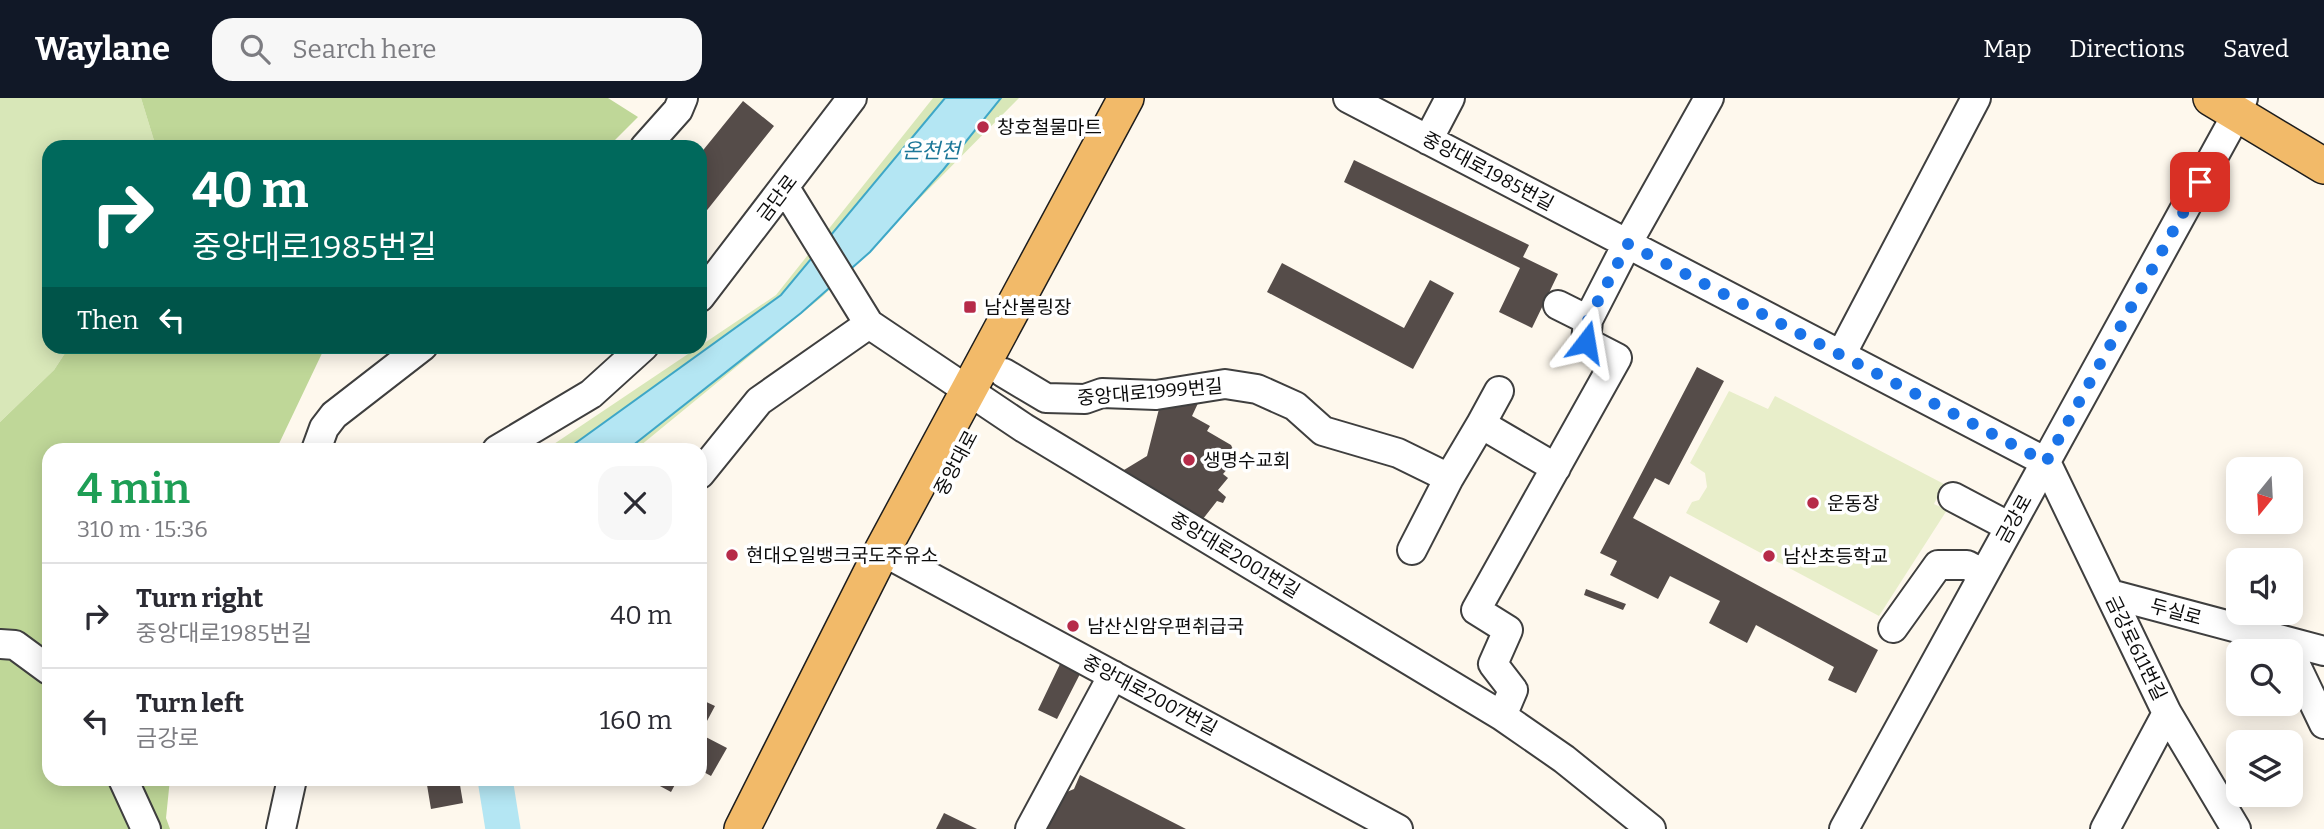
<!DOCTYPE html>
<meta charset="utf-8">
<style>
body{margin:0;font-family:Bitter,"Noto Sans KR",serif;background:#f7f7f7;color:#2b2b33;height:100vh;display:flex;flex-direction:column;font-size:26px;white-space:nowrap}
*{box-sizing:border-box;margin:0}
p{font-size:23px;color:#7c7c81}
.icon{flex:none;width:38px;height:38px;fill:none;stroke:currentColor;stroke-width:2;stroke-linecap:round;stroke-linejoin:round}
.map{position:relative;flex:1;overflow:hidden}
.drawer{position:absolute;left:42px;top:345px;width:665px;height:343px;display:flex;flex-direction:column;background:#fff;border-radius:21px;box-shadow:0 4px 18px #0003}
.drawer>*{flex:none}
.guide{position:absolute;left:42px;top:42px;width:665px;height:214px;border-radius:21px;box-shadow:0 4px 18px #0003;background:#00695c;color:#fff;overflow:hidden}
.needle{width:46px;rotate:198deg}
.tools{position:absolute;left:2226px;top:359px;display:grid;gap:14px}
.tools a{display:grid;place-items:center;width:77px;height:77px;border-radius:14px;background:#fff;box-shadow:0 4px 18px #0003;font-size:35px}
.pin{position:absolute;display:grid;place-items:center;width:60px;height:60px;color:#fff;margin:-30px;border-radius:14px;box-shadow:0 4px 10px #0006}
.me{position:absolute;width:77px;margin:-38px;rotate:14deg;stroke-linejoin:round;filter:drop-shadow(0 0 5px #0008)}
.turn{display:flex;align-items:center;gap:24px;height:147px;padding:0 35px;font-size:32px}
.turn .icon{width:91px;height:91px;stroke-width:2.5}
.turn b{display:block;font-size:49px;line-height:60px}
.then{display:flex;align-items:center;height:66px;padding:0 35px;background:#0003;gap:14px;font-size:26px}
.round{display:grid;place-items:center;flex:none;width:74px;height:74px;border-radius:21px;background:#f7f7f7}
.summary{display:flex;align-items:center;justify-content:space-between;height:119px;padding:0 35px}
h1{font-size:42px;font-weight:600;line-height:52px;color:#1e9e55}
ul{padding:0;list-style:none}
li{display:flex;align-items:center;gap:21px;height:105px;padding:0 35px;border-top:2px solid #e1e1e2}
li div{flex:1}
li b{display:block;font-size:26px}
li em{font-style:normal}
header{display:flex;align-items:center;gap:42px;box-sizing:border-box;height:98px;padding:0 35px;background:#111827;color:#fff}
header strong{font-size:33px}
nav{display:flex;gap:38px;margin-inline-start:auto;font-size:24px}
.search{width:490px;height:63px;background:#f7f7f7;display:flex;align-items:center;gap:18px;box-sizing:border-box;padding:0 24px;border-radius:21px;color:#7c7c81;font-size:26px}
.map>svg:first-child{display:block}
.green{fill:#d8e7b8}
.forest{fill:#bfd798}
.pitch{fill:#e8eeca}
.water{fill:#b4e6f3;stroke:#3ea7c7;stroke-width:2}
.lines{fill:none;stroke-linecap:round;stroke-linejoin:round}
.river{stroke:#b4e6f3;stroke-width:35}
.building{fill:#554c49}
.minor-casing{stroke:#3f3f3f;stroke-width:32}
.major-casing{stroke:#1d1d1d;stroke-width:38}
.minor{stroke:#fff;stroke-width:28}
.major{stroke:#f2ba69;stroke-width:35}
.route{stroke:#1a73e8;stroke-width:12;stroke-dasharray:0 21.6}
.poi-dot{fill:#b62b49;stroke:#fff;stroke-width:2.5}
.labels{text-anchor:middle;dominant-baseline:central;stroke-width:7;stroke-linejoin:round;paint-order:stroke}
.poi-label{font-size:19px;fill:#0c0c0c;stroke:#fff;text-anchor:start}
.street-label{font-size:19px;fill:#0c0c0c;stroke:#fff}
.water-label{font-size:21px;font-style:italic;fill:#1c7798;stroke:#fff}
</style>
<header>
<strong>Waylane</strong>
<div class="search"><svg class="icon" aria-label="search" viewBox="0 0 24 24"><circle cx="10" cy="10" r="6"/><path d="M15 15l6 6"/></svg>Search here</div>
<nav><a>Map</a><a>Directions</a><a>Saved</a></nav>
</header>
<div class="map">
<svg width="2324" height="731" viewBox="0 0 2324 731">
<rect width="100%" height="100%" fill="#fef8ed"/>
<path class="green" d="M 0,0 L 141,0 L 156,49 L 49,49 L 49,248 L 69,249 L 54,272 L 0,324 Z
M 933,0 L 1019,0 L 823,198 L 635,352 L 545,352 L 776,197 Z"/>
<path class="forest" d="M 141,0 L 608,0 L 638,19 L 608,49 L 156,49 Z
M 69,249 L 325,249 L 276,352 L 49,352 L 49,681 L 170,681 L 166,720 L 170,731 L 0,731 L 0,324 L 54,272 Z"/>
<path class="pitch" d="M 1729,293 L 1768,311 L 1775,298 L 1944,386 L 1934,406 L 1947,412 L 1879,518 L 1686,415 L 1692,404 L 1699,402 L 1707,389 L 1705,375 L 1690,365 Z"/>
<path class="water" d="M 945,0 L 1001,0 L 943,72 L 870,154 L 801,215 L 627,352 L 566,352 L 781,197 Z"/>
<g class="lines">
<path class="river" d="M 495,681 L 503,731"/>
</g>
<path class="building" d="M 743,3 L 774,28 L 700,121 L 700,56 Z
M 1354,62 L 1529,147 L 1523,159 L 1558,176 L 1532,230 L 1499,214 L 1520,170 L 1344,84 Z
M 1282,165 L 1404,230 L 1430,182 L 1454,195 L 1413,271 L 1267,194 Z
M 1697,269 L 1724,283 L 1669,387 L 1655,380 L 1633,420 L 1878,552 L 1856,595 L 1828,582 L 1834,569 L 1756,527 L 1747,545 L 1709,525 L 1720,503 L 1670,478 L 1658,501 L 1610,477 L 1617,463 L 1600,455 Z
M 1200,301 L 1192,318 L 1210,328 L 1207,333 L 1231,347 L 1237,360 L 1223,376 L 1228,380 L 1218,392 L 1226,399 L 1223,405 L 1217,403 L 1199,426 L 1119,375 L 1147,358 L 1161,303 Z
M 1586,491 L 1626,506 L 1623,512 L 1584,497 Z
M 1060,566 L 1080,576 L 1057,621 L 1038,612 Z
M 700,601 L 715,608 L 700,636 L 727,650 L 711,678 L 700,672 Z
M 1080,677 L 1186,731 L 1040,731 L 1057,698 L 1074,691 Z
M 426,681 L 459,681 L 463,705 L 431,711 Z
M 647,681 L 678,681 L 671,694 Z
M 944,715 L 977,731 L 936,731 Z"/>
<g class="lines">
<g class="minor-casing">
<path id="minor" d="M 1348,0 L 2046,364 L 2167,615 L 2236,731
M 1428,42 L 1450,0
M 645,49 L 678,12 L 683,0
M 785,90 L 869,226 L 1024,330 L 1502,618 L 1564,661 L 1651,731
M 700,199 L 852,0
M 1558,207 L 1588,222
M 1841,257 L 1976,0
M 1004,275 L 1046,300 L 1085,301 L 1102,295 L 1156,297 L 1225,286 L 1257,291 L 1295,308 L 1323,333 L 1398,355 L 1449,380 L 1481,326 L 1556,370
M 1481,326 L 1499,293
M 316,352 L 324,330 L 334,317 L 423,248
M 497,352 L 591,296 L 644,248
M 700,376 L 759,303 L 869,226
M 1953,399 L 2010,429
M 1412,452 L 1449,380
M 882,453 L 1398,731
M 2110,496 L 2324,553
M 1893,530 L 1938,467 L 1967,467 L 1984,476
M 0,546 L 15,547 L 49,572
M 2291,557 L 2324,626
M 1502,618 L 1513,592 L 1493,566 L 1508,532 L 1476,512 L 1617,260 L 1586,244 L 1588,222 L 1627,146 L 1709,0
M 123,681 L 146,731
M 281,731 L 292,681
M 1030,731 L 1113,577
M 1844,731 L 2238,14 L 2243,0
M 2105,731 L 2167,615"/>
</g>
<g class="major-casing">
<path id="major" d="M 2211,0 L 2324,68
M 742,731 L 882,453 L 1126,0"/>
</g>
<use href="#minor" class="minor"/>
<use href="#major" class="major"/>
</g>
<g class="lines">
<path class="route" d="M 1586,244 L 1588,222 L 1628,146 L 2046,364 L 2200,84"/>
</g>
<g class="poi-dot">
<circle cx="983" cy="29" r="7"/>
<rect x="963" y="202" width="14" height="14" rx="3.5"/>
<circle cx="1189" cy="362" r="7"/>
<circle cx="1813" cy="405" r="7"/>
<circle cx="732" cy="457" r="7"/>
<circle cx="1769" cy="458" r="7"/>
<circle cx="1073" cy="528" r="7"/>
</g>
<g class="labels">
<g class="poi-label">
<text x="997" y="29">창호철물마트</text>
<text x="984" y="209">남산볼링장</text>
<text x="1203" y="362">생명수교회</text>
<text x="1827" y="405">운동장</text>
<text x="746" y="457">현대오일뱅크국도주유소</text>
<text x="1783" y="458">남산초등학교</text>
<text x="1087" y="528">남산신암우편취급국</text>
</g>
<g class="street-label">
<text transform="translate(1488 73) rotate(28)">중앙대로1985번길</text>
<text transform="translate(777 100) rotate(-53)">금단로</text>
<text transform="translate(1150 294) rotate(-5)">중앙대로1999번길</text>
<text transform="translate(956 365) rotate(-62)">중앙대로</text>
<text transform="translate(2014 421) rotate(-61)">금강로</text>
<text transform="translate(1235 457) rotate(31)">중앙대로2001번길</text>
<text transform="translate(2176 514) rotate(15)">두실로</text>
<text transform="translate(2136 550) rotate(64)">금강로611번길</text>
<text transform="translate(1150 597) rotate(28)">중앙대로2007번길</text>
</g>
<g class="water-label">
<text x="931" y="53">온천천</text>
</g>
</g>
</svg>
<div class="tools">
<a><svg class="needle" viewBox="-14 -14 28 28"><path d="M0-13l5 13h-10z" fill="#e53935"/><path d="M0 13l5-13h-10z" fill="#7c7c81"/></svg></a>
<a><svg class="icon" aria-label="sound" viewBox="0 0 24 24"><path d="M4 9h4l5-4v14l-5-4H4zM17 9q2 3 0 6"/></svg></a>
<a><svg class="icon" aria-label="search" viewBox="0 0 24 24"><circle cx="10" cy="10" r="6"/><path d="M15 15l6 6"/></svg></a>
<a><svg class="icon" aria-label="layers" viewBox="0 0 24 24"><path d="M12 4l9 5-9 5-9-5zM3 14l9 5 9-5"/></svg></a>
</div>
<div class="pin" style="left:2200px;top:84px;background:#d93025"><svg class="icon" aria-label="arrive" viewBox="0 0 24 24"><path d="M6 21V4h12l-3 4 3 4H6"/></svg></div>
<svg class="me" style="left:1586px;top:244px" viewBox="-20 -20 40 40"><path d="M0-17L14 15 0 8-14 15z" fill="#1a73e8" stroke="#fff" stroke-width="4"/></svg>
<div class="guide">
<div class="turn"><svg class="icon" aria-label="right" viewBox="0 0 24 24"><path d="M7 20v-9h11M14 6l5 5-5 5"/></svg><div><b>40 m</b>중앙대로1985번길</div></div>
<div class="then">Then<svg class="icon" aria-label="left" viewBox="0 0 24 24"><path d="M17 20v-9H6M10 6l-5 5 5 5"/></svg></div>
</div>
<section class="drawer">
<div class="summary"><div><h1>4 min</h1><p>310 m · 15:36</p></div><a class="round"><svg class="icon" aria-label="close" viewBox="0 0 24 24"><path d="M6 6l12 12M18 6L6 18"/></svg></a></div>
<ul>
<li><svg class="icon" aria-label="right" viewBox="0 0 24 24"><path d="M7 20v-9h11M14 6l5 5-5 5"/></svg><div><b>Turn right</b><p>중앙대로1985번길</p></div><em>40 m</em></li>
<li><svg class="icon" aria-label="left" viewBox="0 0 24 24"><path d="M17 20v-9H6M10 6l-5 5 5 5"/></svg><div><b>Turn left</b><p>금강로</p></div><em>160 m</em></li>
</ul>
</section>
</div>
